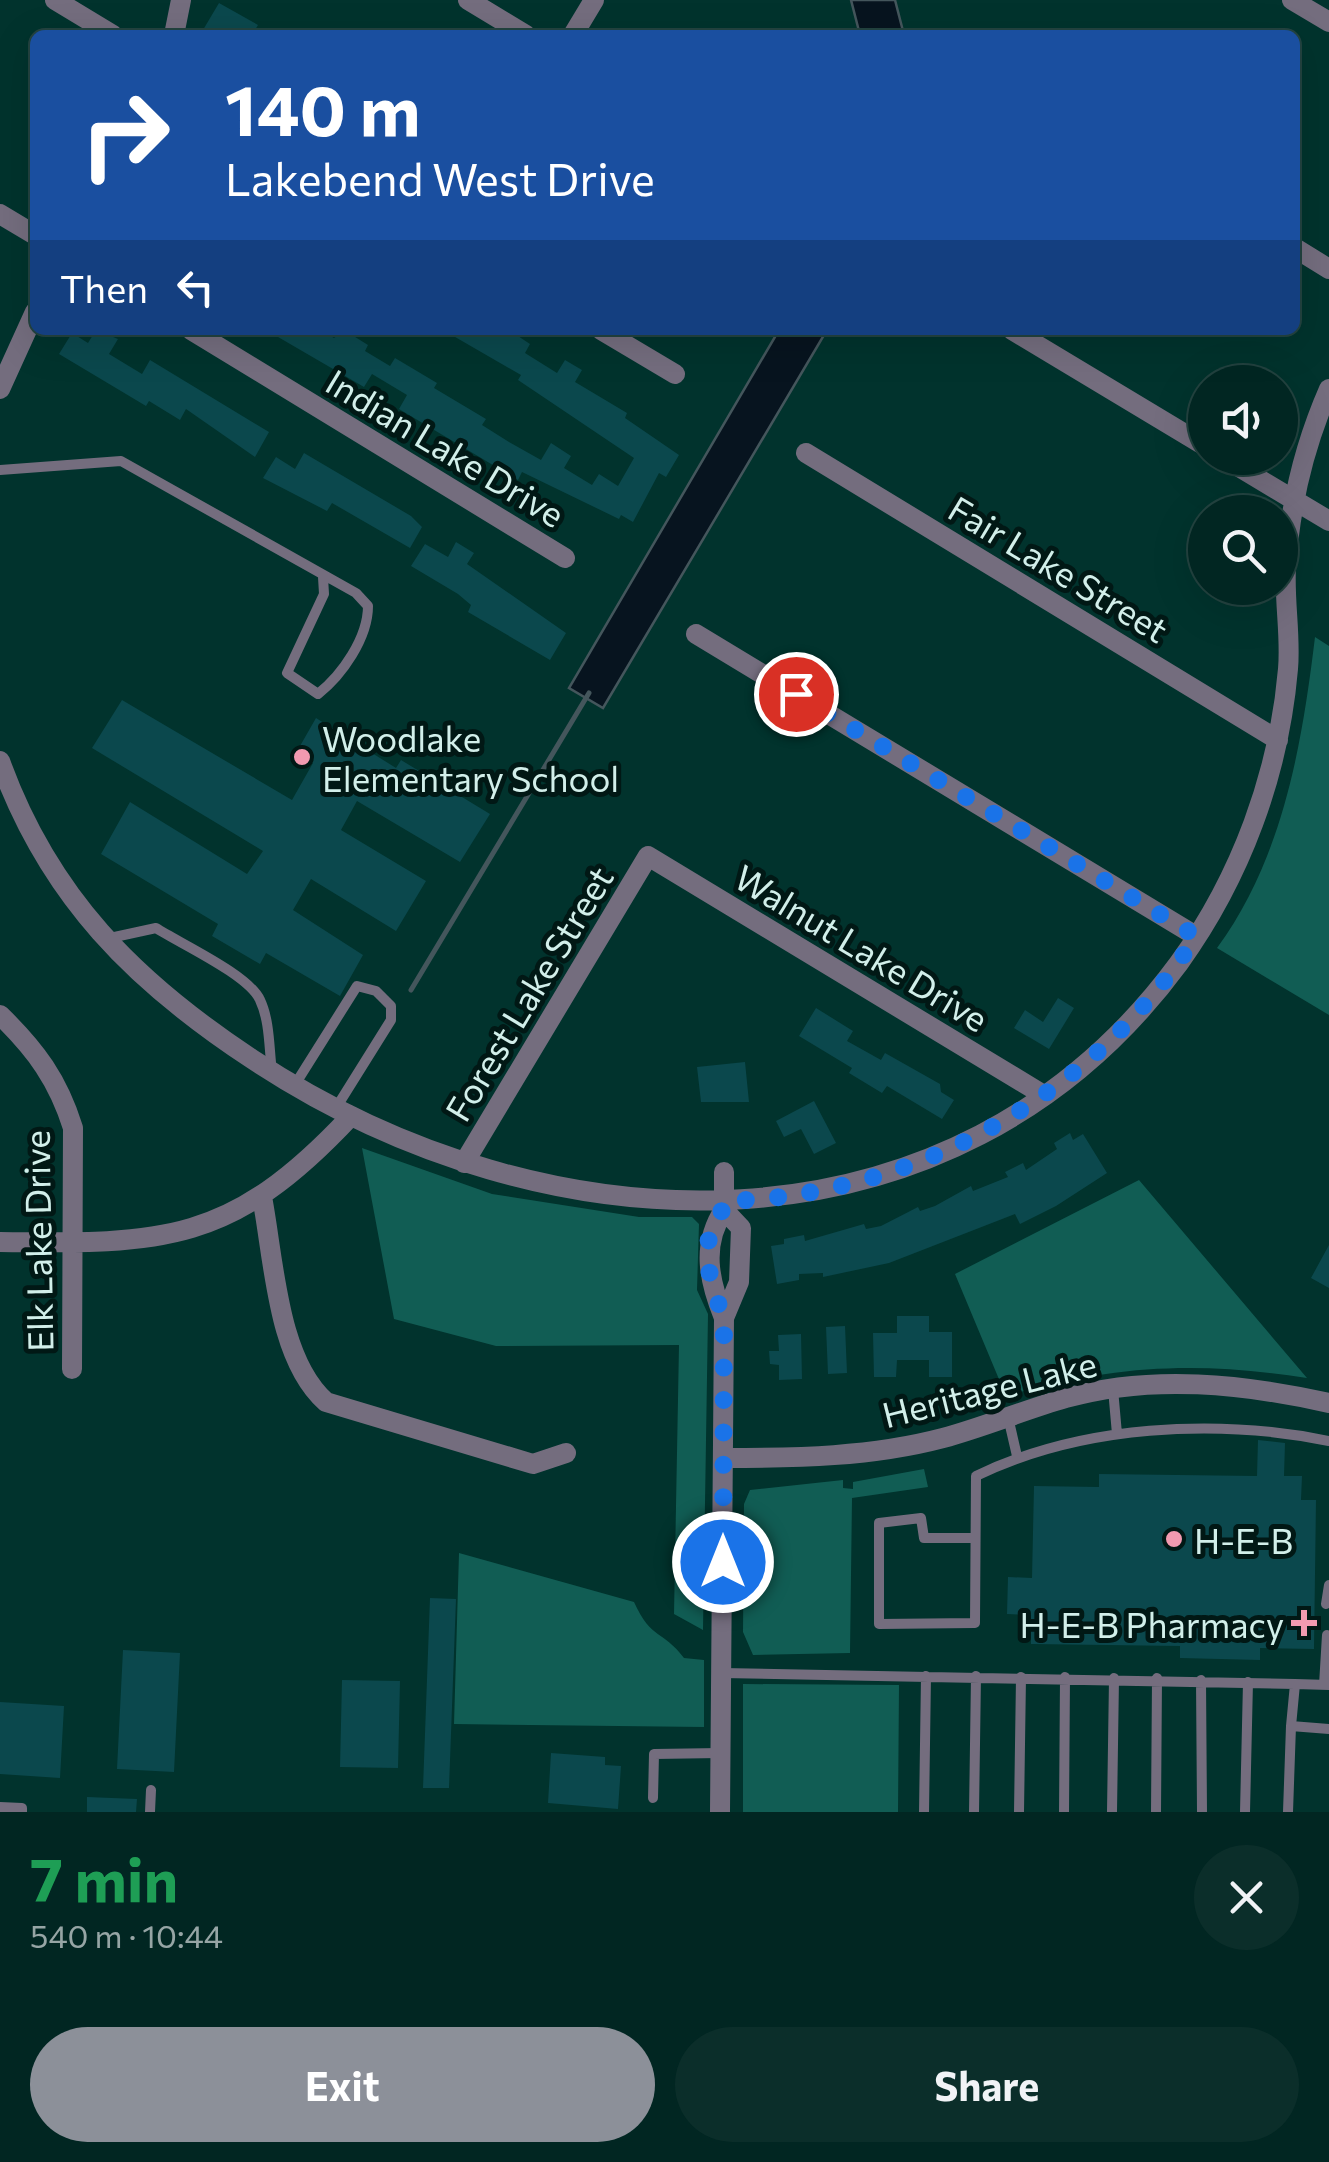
<!DOCTYPE html>
<meta charset="utf-8">
<style>
body{margin:0;font-family:Commissioner,sans-serif;background:#0b2e2a;color:#f1f3f6;height:100vh;display:flex;flex-direction:column;font-size:38px;white-space:nowrap}
*{box-sizing:border-box;margin:0}
p{font-size:32px;color:#96a5a5}
.icon{flex:none;width:55px;height:55px;fill:none;stroke:currentColor;stroke-width:2;stroke-linecap:round;stroke-linejoin:round}
.map{position:relative;height:1812px;overflow:hidden}
.details{display:flex;flex-direction:column;background:#012622;flex:1}
.details>*{flex:none}
.top-card{position:absolute;left:30px;top:30px;width:1270px;height:305px;border-radius:15px;box-shadow:0 10px 40px #0002,0 0 0 2px #234340;background:#1a4fa0;color:#fff;overflow:hidden}
.buttons{position:absolute;left:1188px;top:365px;display:grid;gap:20px}
.buttons a{display:grid;place-items:center;width:110px;height:110px;border-radius:50%;background:#012622;box-shadow:0 10px 40px #0002,0 0 0 2px #234340;font-size:50px}
.pin{position:absolute;display:grid;place-items:center;width:85px;height:85px;color:#fff;margin:-42px;border:5px solid #fff;border-radius:50%;box-shadow:0 2px 10px #0007}
.me{position:absolute;width:110px;margin:-55px;rotate:0deg;stroke-linejoin:round;filter:drop-shadow(0 0 8px #0008)}
.turn{display:flex;align-items:center;gap:35px;height:210px;padding:0 30px;font-size:45px}
.turn .icon{width:130px;height:130px;stroke-width:2.5}
.turn b{display:block;font-size:70px;line-height:85px}
.then{display:flex;align-items:center;height:95px;padding:0 30px;background:#0003;gap:20px;font-size:38px}
.round{display:grid;place-items:center;flex:none;width:105px;height:105px;border-radius:52px;background:#0b2e2a}
.headline{display:flex;align-items:center;justify-content:space-between;height:170px;padding:0 30px}
h1{font-size:60px;font-weight:700;line-height:75px;color:#1e9e55}
.action{display:flex;gap:20px;margin-top:auto;padding:20px 30px}
.action a{flex:1;height:115px;border-radius:60px;background:#8c9099;color:#fff;font-size:40px;font-weight:700;line-height:115px;text-align:center}
.action a+a{background:#0b2e2a;color:#f1f3f6}
.map>svg:first-child{display:block}
.green{fill:#115d54}
.water{fill:#07141f;stroke:#44565c;stroke-width:2.5}
.lines{fill:none;stroke-linecap:round;stroke-linejoin:round}
.stream{stroke:#44565c;stroke-width:5}
.building{fill:#0b484d}
.service{stroke:#746d7e;stroke-width:10}
.minor{stroke:#746d7e;stroke-width:20}
.route{stroke:#1a73e8;stroke-width:18;stroke-dasharray:0 32.4}
.poi-dot{fill:#f29ab0;stroke:#011815;stroke-width:4}
.labels{text-anchor:middle;dominant-baseline:central;stroke-width:10;stroke-linejoin:round;paint-order:stroke}
.street-label{font-size:35px;fill:#d2efea;stroke:#011815}
.poi-label{font-size:35px;fill:#d2efea;stroke:#011815;text-anchor:start}
</style>
<div class="map">
<svg width="1329" height="1812" viewBox="0 0 1329 1812">
<rect width="100%" height="100%" fill="#01332d"/>
<path class="green" d="M 1315,637 L 1329,646 L 1329,1015 L 1217,948 C 1283,858 1302,745 1315,637 Z
M 362,1148 L 492,1194 L 639,1217 L 692,1217 L 699,1224 L 697,1290 L 708,1314 L 703,1630 L 674,1614 L 679,1345 L 496,1346 L 394,1319 Z
M 1139,1180 L 1307,1378 C 1197,1361 1113,1365 1006,1396 L 955,1274 Z
M 924,1469 L 928,1487 L 852,1498 L 850,1653 L 753,1655 L 743,1632 L 744,1504 L 750,1490 L 843,1480 L 843,1488 L 853,1489 L 853,1482 Z
M 459,1553 L 634,1602 C 652,1641 662,1629 684,1658 L 704,1660 L 704,1727 L 454,1724 Z
M 743,1684 L 899,1685 L 898,1812 L 743,1812 Z"/>
<path class="water" d="M 851,0 L 895,0 L 904,35 L 860,35 Z
M 779,330 L 827,330 L 603,708 L 569,688 Z"/>
<g class="lines">
<path class="stream" d="M 411,990 L 589,693"/>
</g>
<path class="building" d="M 219,3 L 258,25 L 252,35 L 200,35 Z
M 96,330 L 118,339 L 109,354 L 142,374 L 150,360 L 269,432 L 255,457 L 186,409 L 180,420 L 149,401 L 146,406 L 59,354 L 72,333 L 88,343 Z
M 266,330 L 321,330 L 334,338 L 344,330 L 368,345 L 365,351 L 390,366 L 395,358 L 437,383 L 434,388 L 486,419 L 482,425 L 509,442 L 541,460 L 551,443 L 571,456 L 564,468 L 592,485 L 599,474 L 618,486 L 634,458 L 518,380 L 521,375 L 443,330 L 522,330 L 518,336 L 530,344 L 525,353 L 557,373 L 565,360 L 582,370 L 575,382 L 627,413 L 625,418 L 679,455 L 666,477 L 659,473 L 633,522 L 621,515 L 619,519 L 522,472 L 518,480 L 399,409 L 407,395 L 372,374 L 364,387 Z
M 304,453 L 411,516 L 422,527 L 410,548 L 332,503 L 327,511 L 263,478 L 276,457 L 295,469 Z
M 456,542 L 474,553 L 467,564 L 566,633 L 550,660 L 468,612 L 471,605 L 458,594 L 411,566 L 425,544 L 448,557 Z
M 122,700 L 292,800 L 313,763 L 296,753 L 316,718 L 396,768 L 401,760 L 490,814 L 460,862 L 357,801 L 341,830 L 426,881 L 396,931 L 311,879 L 293,910 L 363,955 L 340,996 L 266,953 L 260,964 L 212,936 L 218,924 L 101,854 L 130,802 L 247,874 L 263,851 L 92,748 Z
M 1058,998 L 1074,1008 L 1049,1049 L 1014,1028 L 1025,1010 L 1043,1022 Z
M 816,1008 L 853,1031 L 847,1041 L 881,1060 L 885,1053 L 940,1084 L 941,1092 L 954,1100 L 942,1119 L 887,1086 L 882,1093 L 849,1073 L 852,1068 L 799,1036 Z
M 745,1062 L 749,1102 L 701,1102 L 697,1067 Z
M 814,1101 L 836,1143 L 814,1154 L 801,1129 L 784,1137 L 776,1121 Z
M 1070,1133 L 1073,1140 L 1083,1134 L 1107,1173 L 1056,1206 L 1020,1224 L 1015,1214 L 889,1263 L 823,1277 L 823,1273 L 799,1274 L 799,1280 L 777,1284 L 771,1246 L 784,1244 L 784,1239 L 804,1235 L 805,1241 L 864,1224 L 866,1229 L 881,1226 L 918,1207 L 920,1211 L 935,1206 L 971,1186 L 973,1191 L 1008,1177 L 1005,1172 L 1023,1163 L 1026,1170 L 1057,1149 L 1054,1143 Z
M 1329,1245 L 1329,1288 L 1311,1278 Z
M 897,1316 L 929,1316 L 929,1332 L 952,1332 L 952,1377 L 929,1377 L 929,1360 L 897,1360 L 896,1377 L 874,1377 L 873,1333 L 897,1333 Z
M 845,1326 L 847,1373 L 828,1374 L 826,1327 Z
M 801,1334 L 802,1379 L 779,1380 L 779,1365 L 770,1364 L 769,1351 L 779,1351 L 778,1335 Z
M 1258,1440 L 1285,1443 L 1284,1476 L 1302,1476 L 1301,1500 L 1316,1500 L 1314,1649 L 1260,1648 L 1260,1660 L 1180,1658 L 1180,1646 L 1031,1644 L 1031,1615 L 1007,1614 L 1008,1577 L 1032,1578 L 1034,1486 L 1099,1487 L 1099,1474 L 1257,1476 Z
M 430,1598 L 456,1599 L 449,1788 L 423,1788 Z
M 123,1650 L 180,1653 L 174,1772 L 117,1769 Z
M 342,1680 L 400,1681 L 398,1768 L 340,1767 Z
M 0,1702 L 64,1706 L 60,1778 L 0,1774 Z
M 551,1753 L 605,1757 L 605,1765 L 621,1766 L 618,1809 L 548,1803 Z
M 87,1797 L 137,1799 L 136,1812 L 87,1812 Z"/>
<g class="lines">
<path class="service" d="M 0,470 L 121,461 L 356,593 L 368,606 C 368,638 342,675 318,694 L 287,673 L 324,594 L 323,577
M 110,938 L 156,928 C 181,944 249,975 260,1000 C 270,1021 269,1049 272,1072
M 296,1083 L 357,986 L 376,991 L 391,1006 L 391,1020 L 336,1108
M 1113,1389 L 1117,1434
M 1008,1417 L 1017,1456
M 975,1538 L 924,1538 L 921,1518 L 879,1523 L 879,1624 L 975,1623 L 976,1476 C 1081,1425 1216,1418 1329,1441
M 1326,1604 L 1329,1585
M 722,1673 L 1295,1684
M 1201,1680 L 1202,1812
M 1324,1685 L 1327,1635
M 1329,1685 L 1295,1684 L 1291,1726 L 1329,1729
M 653,1798 L 654,1754 L 720,1753
M 0,1807 L 22,1808 L 22,1812
M 150,1812 L 151,1790
M 924,1812 L 926,1676
M 974,1812 L 976,1676
M 1019,1812 L 1021,1677
M 1064,1812 L 1065,1677
M 1112,1812 L 1114,1678
M 1156,1812 L 1157,1678
M 1245,1812 L 1248,1682
M 1288,1812 L 1291,1726"/>
<path class="minor" d="M 55,0 L 113,35
M 468,0 L 526,35
M 1292,0 L 1329,22
M 174,35 L 181,0
M 573,35 L 594,0
M 0,214 L 35,235
M 1295,248 L 1329,269
M 191,330 L 565,558
M 601,330 L 675,374
M 1012,330 L 1205,446
M 0,389 L 35,312
M 806,453 L 1278,740
M 1224,458 L 1329,521
M 696,634 L 1196,936
M 0,761 C 49,897 135,982 252,1059 C 546,1254 953,1270 1179,963 C 1241,877 1279,774 1288,669 C 1291,636 1284,601 1286,567 C 1290,505 1304,446 1329,389
M 0,1015 C 36,1050 58,1080 73,1128 L 72,1369
M 464,1163 L 648,856 L 1042,1094
M 262,1197 C 274,1259 277,1359 326,1402 L 533,1464 L 566,1453
M 724,1210 C 701,1245 709,1281 724,1318
M 724,1210 L 724,1172
M 0,1242 C 164,1244 231,1244 350,1117
M 724,1458 C 797,1458 871,1457 943,1438 C 984,1427 1024,1410 1066,1398 C 1152,1374 1244,1384 1329,1403
M 720,1812 L 724,1318 L 739,1282 L 741,1228 L 724,1210"/>
</g>
<g class="lines">
<path class="route" d="M 723,1562 L 724,1318 C 713,1291 702,1260 711,1230 C 714,1218 724,1214 724,1201 C 911,1197 1095,1096 1196,936 L 796,694"/>
</g>
<g class="poi-dot">
<circle cx="302" cy="757" r="10"/>
<circle cx="1174" cy="1539" r="10"/>
<path d="M1299 1608h10v10h10v10h-10v10h-10v-10h-10v-10h10z"/>
</g>
<g class="labels">
<g class="street-label">
<text transform="translate(446 447) rotate(31)">Indian Lake Drive</text>
<text transform="translate(1059 568) rotate(31)">Fair Lake Street</text>
<text transform="translate(862 947) rotate(31)">Walnut Lake Drive</text>
<text transform="translate(528 993) rotate(-59)">Forest Lake Street</text>
<text transform="translate(37 1241) rotate(-91)">Elk Lake Drive</text>
<text transform="translate(989 1388) rotate(-14)">Heritage Lake</text>
</g>
<g class="poi-label">
<text x="322" y="737">Woodlake<tspan x="322" dy="40">Elementary School</tspan></text>
<text x="1194" y="1539">H-E-B</text>
<text x="1284" y="1623" text-anchor="end">H-E-B Pharmacy</text>
</g>
</g>
</svg>
<div class="buttons">
<a><svg class="icon" aria-label="sound" viewBox="0 0 24 24"><path d="M4 9h4l5-4v14l-5-4H4zM17 9q2 3 0 6"/></svg></a>
<a><svg class="icon" aria-label="search" viewBox="0 0 24 24"><circle cx="10" cy="10" r="6"/><path d="M15 15l6 6"/></svg></a>
</div>
<div class="pin" style="left:796px;top:694px;background:#d93025"><svg class="icon" aria-label="arrive" viewBox="0 0 24 24"><path d="M6 21V4h12l-3 4 3 4H6"/></svg></div>
<svg class="me" style="left:723px;top:1562px" viewBox="-20 -20 40 40"><circle r="17" fill="#1a73e8" stroke="#fff" stroke-width="3"/><path d="M0-11L8 9 0 5-8 9z" fill="#fff"/></svg>
<div class="top-card">
<div class="turn"><svg class="icon" aria-label="right" viewBox="0 0 24 24"><path d="M7 20v-9h11M14 6l5 5-5 5"/></svg><div><b>140 m</b>Lakebend West Drive</div></div>
<div class="then">Then<svg class="icon" aria-label="left" viewBox="0 0 24 24"><path d="M17 20v-9H6M10 6l-5 5 5 5"/></svg></div>
</div>
</div>
<section class="details">
<div class="headline"><div><h1>7 min</h1><p>540 m · 10:44</p></div><a class="round"><svg class="icon" aria-label="close" viewBox="0 0 24 24"><path d="M6 6l12 12M18 6L6 18"/></svg></a></div>
<div class="action"><a>Exit</a><a>Share</a></div>
</section>
